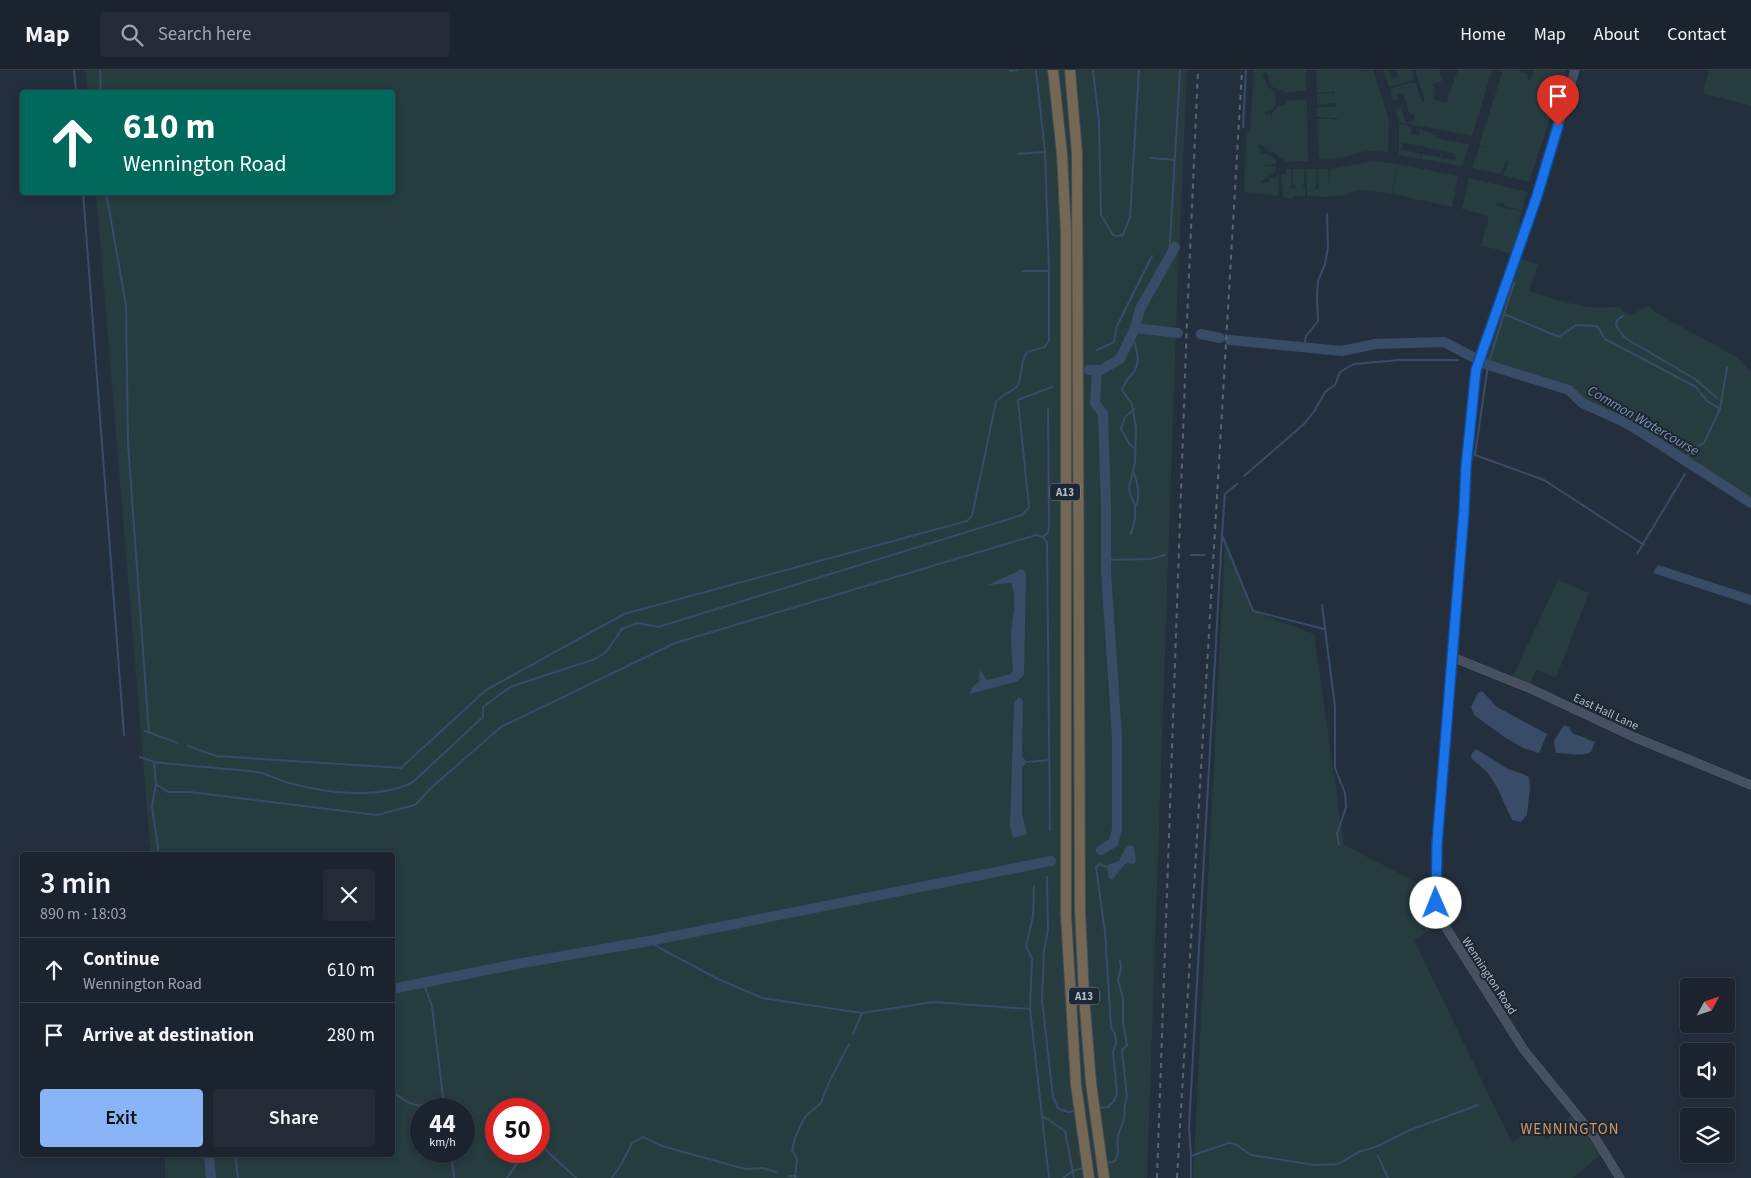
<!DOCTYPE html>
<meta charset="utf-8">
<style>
body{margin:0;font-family:"Source Sans 3",sans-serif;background:#242b36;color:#f1f3f6;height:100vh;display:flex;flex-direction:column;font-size:19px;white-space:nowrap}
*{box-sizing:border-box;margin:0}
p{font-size:16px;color:#a0a4aa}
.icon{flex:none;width:28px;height:28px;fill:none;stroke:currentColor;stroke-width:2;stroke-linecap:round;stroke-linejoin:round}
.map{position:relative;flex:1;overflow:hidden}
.sheet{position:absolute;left:20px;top:782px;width:375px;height:305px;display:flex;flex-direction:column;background:#1b232e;border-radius:5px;box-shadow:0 2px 8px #0003,0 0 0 1px #39404a}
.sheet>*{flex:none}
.top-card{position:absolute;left:20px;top:20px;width:375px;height:105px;border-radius:5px;box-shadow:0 2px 8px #0003,0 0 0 1px #39404a;background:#00695c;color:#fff;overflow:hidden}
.needle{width:32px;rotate:50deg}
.buttons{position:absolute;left:1680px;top:908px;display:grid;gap:10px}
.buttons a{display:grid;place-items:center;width:55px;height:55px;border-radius:5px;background:#1b232e;box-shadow:0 2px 8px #0003,0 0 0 1px #39404a;font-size:25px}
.speed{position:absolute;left:410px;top:1028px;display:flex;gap:10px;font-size:25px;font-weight:700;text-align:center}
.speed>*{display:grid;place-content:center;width:65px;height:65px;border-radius:50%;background:#1b232e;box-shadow:0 2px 8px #0003,0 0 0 1px #39404a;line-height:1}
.speed small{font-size:12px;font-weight:400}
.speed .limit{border:8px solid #d22;background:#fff;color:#111}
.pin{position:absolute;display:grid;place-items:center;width:42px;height:42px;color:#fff;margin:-51px -21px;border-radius:50% 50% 50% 0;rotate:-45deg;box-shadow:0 0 5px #0007}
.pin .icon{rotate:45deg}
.me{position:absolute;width:55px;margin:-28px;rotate:359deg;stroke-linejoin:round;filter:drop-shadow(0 0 4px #0008)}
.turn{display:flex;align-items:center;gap:18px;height:105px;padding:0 20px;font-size:22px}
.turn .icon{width:65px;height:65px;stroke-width:2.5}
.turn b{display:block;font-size:35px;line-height:42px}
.round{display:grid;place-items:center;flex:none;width:52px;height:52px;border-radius:5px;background:#242b36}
.headline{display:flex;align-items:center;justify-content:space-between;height:85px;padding:0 20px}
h1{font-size:30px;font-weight:600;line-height:38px}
.primary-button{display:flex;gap:10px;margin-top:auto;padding:10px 20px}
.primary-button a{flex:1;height:58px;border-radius:5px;background:#8ab4f8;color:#111;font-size:20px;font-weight:600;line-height:58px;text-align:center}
.primary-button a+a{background:#242b36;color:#f1f3f6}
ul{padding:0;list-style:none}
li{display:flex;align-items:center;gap:15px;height:65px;padding:0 20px;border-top:1px solid #39404a}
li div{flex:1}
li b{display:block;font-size:19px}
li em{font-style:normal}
header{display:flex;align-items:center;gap:30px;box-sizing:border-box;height:70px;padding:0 25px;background:#1b232e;border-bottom:1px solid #39404a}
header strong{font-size:24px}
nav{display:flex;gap:28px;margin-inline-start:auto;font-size:18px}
.search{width:350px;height:45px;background:#242b36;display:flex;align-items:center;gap:12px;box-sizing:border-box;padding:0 18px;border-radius:5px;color:#a0a4aa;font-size:19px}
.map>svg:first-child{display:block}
.green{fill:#263c3f;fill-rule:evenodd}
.water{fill:#394c67}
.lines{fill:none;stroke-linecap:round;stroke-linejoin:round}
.stream{stroke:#394c67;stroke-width:2}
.river{stroke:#394c67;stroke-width:10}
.secondary-casing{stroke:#565f6c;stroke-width:9}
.highway-casing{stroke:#434c59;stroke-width:12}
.secondary{stroke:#465061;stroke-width:8}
.highway{stroke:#746855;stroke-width:10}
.rail{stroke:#5a6575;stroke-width:2;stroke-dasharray:5 5;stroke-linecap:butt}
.route-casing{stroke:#114b97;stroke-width:12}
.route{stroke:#1a73e8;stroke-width:9}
.labels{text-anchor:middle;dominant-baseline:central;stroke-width:4;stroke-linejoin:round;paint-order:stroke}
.shield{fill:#1d2633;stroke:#878f9c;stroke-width:1}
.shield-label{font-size:11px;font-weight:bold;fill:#b4bcc9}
.street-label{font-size:12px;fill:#b4bcc9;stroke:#1d2633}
.water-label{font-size:14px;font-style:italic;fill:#7c92b1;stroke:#1d2633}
.quarter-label{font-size:15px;letter-spacing:1px;fill:#d59563;stroke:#1d2633}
</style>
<header>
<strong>Map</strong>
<div class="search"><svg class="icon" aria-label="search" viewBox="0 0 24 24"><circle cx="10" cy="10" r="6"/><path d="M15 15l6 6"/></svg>Search here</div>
<nav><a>Home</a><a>Map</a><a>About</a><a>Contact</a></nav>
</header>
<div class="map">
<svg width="1751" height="1108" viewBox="0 0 1751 1108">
<rect width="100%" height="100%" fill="#242f3e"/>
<path class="green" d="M 85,0 L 1187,0 L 1177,231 L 1147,1108 L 165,1108 L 165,1085 L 392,1085 L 392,785 L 151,785 L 96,123 L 392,122 L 392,22 L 88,22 ZM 421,1039 L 464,1039 L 464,1081 L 421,1081 ZM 496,1039 L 539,1039 L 539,1081 L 496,1081 Z
M 1254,0 L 1306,0 L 1306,20 L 1286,23 L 1284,23 L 1283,20 L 1277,20 L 1269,14 L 1268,4 L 1266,2 L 1262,4 L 1266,12 L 1264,13 L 1267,13 L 1267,17 L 1275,21 L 1276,35 L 1270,41 L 1264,42 L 1266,46 L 1269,44 L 1272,47 L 1272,43 L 1278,36 L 1286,35 L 1287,31 L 1305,29 L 1307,32 L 1308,91 L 1286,92 L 1284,90 L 1283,87 L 1279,87 L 1274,82 L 1269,82 L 1268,79 L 1264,77 L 1260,73 L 1258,77 L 1261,79 L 1261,84 L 1268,84 L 1276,89 L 1276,94 L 1259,96 L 1276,96 L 1276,101 L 1261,112 L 1262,113 L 1269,112 L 1270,108 L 1274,108 L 1279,104 L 1278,126 L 1246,122 L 1244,120 L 1246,71 L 1247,64 L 1250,61 Z
M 1316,0 L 1365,0 L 1358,3 L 1373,0 L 1389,50 L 1388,82 L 1368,81 L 1357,83 L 1346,87 L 1321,90 L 1319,88 L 1317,49 L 1332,49 L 1337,51 L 1337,48 L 1317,47 L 1317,37 L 1335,37 L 1336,33 L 1317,35 L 1317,24 L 1331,23 L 1335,25 L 1335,21 L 1317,23 Z
M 1383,0 L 1389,0 L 1392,9 L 1398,7 L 1396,0 L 1412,0 L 1414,7 L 1413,10 L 1389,17 Z
M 1415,0 L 1439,0 L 1442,11 L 1433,14 L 1435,21 L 1433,29 L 1446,33 L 1458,0 L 1492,0 L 1472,66 L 1399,52 L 1396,39 L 1401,38 L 1406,53 L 1415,49 L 1413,44 L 1410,45 L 1403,23 L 1397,24 L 1398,29 L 1393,31 L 1390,19 L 1413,12 L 1416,14 L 1422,32 L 1425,31 Z
M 1503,0 L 1517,0 L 1528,5 L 1527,9 L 1530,10 L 1534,0 L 1566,0 L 1529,112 L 1503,105 L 1509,92 L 1506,90 L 1501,104 L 1472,98 L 1480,76 L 1494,80 L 1479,75 Z
M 1709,0 L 1751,0 L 1751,36 L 1703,23 Z
M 1399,54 L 1412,57 L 1411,64 L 1419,65 L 1420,58 L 1421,60 L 1436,65 L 1435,68 L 1469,74 L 1463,95 L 1460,96 L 1421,89 L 1422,84 L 1440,87 L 1442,81 L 1423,77 L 1423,73 L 1422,76 L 1403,73 L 1402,80 L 1421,84 L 1420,89 L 1399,85 ZM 1443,81 L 1456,84 L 1455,90 L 1442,88 Z
M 1375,91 L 1398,94 L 1392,124 L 1370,120 L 1356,120 L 1346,125 L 1323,127 L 1307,125 L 1306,99 L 1316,99 L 1316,114 L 1314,119 L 1319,120 L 1318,99 L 1328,99 L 1330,118 L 1330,99 Z
M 1398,94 L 1458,106 L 1452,137 L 1393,124 Z
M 1286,99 L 1291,99 L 1291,116 L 1290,116 L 1289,119 L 1295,118 L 1295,115 L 1293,114 L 1293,99 L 1304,99 L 1304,114 L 1302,118 L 1305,118 L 1305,126 L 1293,126 L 1292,129 L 1283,126 L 1281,104 L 1286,104 Z
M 1469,108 L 1527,122 L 1522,140 L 1506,136 L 1504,133 L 1497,132 L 1496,136 L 1522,141 L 1519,152 L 1522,153 L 1512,184 L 1481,175 L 1489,146 L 1462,139 Z
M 1521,189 L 1538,194 L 1529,221 C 1558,230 1588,242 1619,236 C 1631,254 1636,239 1649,236 L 1656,243 L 1735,286 L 1751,302 L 1751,432 L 1641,362 L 1595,338 L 1582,333 L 1569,320 L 1484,296 Z
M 1225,471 L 1253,541 L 1314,564 L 1344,775 L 1432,820 L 1432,840 L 1439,854 L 1414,870 L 1512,1073 L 1536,1053 L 1547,1070 L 1571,1045 L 1601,1084 L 1573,1108 L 1193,1108 Z
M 1558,510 L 1589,523 L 1556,608 L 1536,599 L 1529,618 L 1512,608 Z"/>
<path class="water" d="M 1658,495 L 1751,525 L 1751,535 L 1653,503 Z
M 1022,499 L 1026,503 L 1024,605 L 1018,611 L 970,624 L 972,617 L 979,612 L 980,600 L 987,610 L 1011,604 L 1013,600 C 1012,588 1011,576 1011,564 C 1012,548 1018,529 1011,513 L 988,515 Z
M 1482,621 L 1497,637 L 1547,664 L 1539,683 L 1523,678 L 1503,666 L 1474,645 L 1471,637 L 1478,623 Z
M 1019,627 L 1023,630 L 1022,686 L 1027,692 L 1022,698 L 1022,743 L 1027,764 L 1013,768 L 1010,757 L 1014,632 Z
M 1564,655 L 1569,657 L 1572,663 L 1595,672 L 1591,682 C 1583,687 1566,683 1556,683 L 1554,671 Z
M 1476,679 L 1508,699 L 1523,704 L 1529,707 L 1530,717 L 1527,745 L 1521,752 L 1512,750 L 1497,717 L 1487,702 L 1471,688 L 1472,683 Z
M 1129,775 L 1134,777 L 1136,790 L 1134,794 L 1126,793 L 1112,810 L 1109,808 L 1107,797 L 1108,795 L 1119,791 L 1125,779 Z"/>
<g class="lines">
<path class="stream" d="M 74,0 L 76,22
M 100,0 L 101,22
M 1093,0 L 1099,52 L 1101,145 L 1113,165 L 1116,166 L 1123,165 L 1130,147 L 1139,0
M 1010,1 L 1017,0
M 1243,57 L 1246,0
M 1018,84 L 1045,82
M 1151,88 L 1175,90
M 83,122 L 124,665
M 106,122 L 126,235 L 128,373 L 149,663
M 1169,188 L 1180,0
M 1022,201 L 1049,201
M 1504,244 L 1514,213
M 1623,246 L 1617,250 L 1616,256 L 1625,268 L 1695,309 L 1717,328
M 1304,277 L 1306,266 L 1318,251 L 1317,228 L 1318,211 L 1325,194 L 1328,177 L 1327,144
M 1097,280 L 1114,272 L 1117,256 L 1152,186
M 1134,339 L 1125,347 L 1121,359 L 1130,375 L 1134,378
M 1687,390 L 1689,380 L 1704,373 L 1720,339 L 1727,297
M 1133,401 C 1137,411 1141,425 1136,435
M 1244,406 L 1304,354 L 1315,340 L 1325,322 L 1335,315 L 1340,302 L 1354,294 L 1399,290 L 1458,290
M 1131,464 L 1135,449 L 1135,435 L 1131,427 L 1129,418 L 1135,392 L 1136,358 L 1132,334 L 1122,320 C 1124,312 1128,309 1133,303 C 1142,291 1136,278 1132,265
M 1222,465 L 1253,541 L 1324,559
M 1043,467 L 1047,472 L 1050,760
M 1644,475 L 1544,410 L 1475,385 L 1488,295 L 1504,244 L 1559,267 L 1576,255 L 1597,256 L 1605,269 L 1696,317 L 1707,331 L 1720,339
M 1637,484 L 1685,404
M 1191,485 L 1205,485
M 1106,490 L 1150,489 L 1165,485
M 1322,535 L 1335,637 L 1335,698 L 1345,723 L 1346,737 L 1337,764 L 1339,775
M 145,661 L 178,673
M 188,676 L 216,686 L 401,698 L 486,620 L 624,544 L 967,451 L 972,446 L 996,332 C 1003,323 1014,321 1018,315 C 1020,311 1020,307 1021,303 C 1024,281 1024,282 1045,277 L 1049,270 L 1049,201 L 1045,82 L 1036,0
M 140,687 L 154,692 C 188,696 223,698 257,702 C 268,704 278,710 289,713 C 326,723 378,730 413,712 L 483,647 L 483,637 L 510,617 L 595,589 L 606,582 L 622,559 L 638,553 L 658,557 L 1022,445 L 1029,437 L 1018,330 L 1052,317
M 154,692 L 156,714 L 152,736 L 159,785
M 1027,692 L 1049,690
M 156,714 L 168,722 L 189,722 L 377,745 L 415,735 L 432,717 L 501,657 L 675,573 L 1036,465 L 1043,467 L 1048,463 L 1049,455 L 1048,339
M 1047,807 L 1048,860 L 1044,881 L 1042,930 L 1053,1027 L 1058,1038 L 1068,1042 L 1076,1041
M 1034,816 L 1033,846 L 1026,876 L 1032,889 L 1030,939 L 1049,1108
M 649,871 L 660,878 L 716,908 L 762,928 L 862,943 L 933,932 L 1030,939
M 423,912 L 432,936 L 444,1035
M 853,964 L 862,943
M 392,1021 C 413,1039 419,1036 444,1035 L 445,1039
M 1098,1038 L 1108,1037 L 1114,1031 L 1117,1024 L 1113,981 L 1116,974 L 1115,964 L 1111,957 L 1105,862 L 1096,797 L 1099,794 L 1107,797
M 1041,1045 L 1065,1061 L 1074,1108
M 539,1071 L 549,1083 L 576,1108
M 451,1081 L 454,1108
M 235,1085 L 238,1108
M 1191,1086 L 1229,1073 L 1235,1074 L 1251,1085 L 1315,1095 L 1338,1094 L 1359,1082 L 1378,1076 L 1410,1060 L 1478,1035
M 1378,1086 L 1388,1108
M 1105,1094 L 1115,1091 C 1121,1081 1116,1078 1118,1067 C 1119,1061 1123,1055 1124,1048 C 1125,1040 1124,1034 1127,1027 L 1122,980 L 1127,975 L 1123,952 L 1123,928 L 1118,910 L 1121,898 L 1120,890
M 789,1106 L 796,1106
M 507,1108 L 526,1081
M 612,1108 L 622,1093 L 632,1073 L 643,1067 L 662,1076 L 745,1099 L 763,1098 L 776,1102
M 795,1108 L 797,1089 L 792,1080 L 796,1065 L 805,1047 L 821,1033 L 829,1012 L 849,974
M 1063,1108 L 1073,1101 L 1083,1098
M 1191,1108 L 1191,1086 L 1189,1057 L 1222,464 L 1225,424 L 1237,414"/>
<path class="river" d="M 1135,258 L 1178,263
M 1201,264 L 1220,268
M 1230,270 L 1342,281 L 1375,274 L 1444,272 L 1488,295 L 1569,320 L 1582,333 L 1622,351 L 1641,362 L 1751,433
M 1089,300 L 1101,300 L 1120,289 L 1135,258 L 1140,239 L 1175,177
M 1097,300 L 1095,333 L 1103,344 L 1106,438 L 1106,501 L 1117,667 L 1117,760 L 1113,773 L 1101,780
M 392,919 L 517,894 L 649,871 L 1051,791
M 209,1085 L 211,1108"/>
<g class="secondary-casing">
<path id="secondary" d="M 1575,0 L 1537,126 L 1476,300 L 1466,397 L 1464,441 L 1437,774 L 1437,833 L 1443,853 L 1524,980 L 1594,1066 L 1620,1108
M 1452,587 L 1529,618 L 1636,668 L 1751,715"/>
</g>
<g class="highway-casing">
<path id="highway" d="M 1053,0 L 1062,84 L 1066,163 L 1066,845 L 1076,1015 L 1089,1108
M 1070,0 L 1077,84 L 1080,840 L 1084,926 L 1091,1013 L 1104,1108"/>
</g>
<use href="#secondary" class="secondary"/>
<use href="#highway" class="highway"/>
<path class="rail" d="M 1157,1108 L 1187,250 L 1198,0
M 1177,1108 L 1242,0"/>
</g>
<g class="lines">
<g class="route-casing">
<path id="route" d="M 1436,833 L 1437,774 L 1464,441 L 1466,397 L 1476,300 L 1537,126 L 1558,56"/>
</g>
<use href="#route" class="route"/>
</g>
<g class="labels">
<g class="shield">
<rect x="1050" y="413.5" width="30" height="17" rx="4"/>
<rect x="1069" y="917.5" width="30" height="17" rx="4"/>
</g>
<g class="shield-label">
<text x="1065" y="422">A13</text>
<text x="1084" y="926">A13</text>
</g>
<g class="street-label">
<text transform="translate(1606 642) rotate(25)">East Hall Lane</text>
<text transform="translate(1489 906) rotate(57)">Wennington Road</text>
</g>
<g class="water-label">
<text transform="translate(1643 351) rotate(30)">Common Watercourse</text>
</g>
<g class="quarter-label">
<text x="1570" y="1059">WENNINGTON</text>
</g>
</g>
</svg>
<div class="buttons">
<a><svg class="needle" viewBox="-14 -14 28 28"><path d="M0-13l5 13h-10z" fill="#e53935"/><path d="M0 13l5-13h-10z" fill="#a0a4aa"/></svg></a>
<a><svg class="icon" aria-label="sound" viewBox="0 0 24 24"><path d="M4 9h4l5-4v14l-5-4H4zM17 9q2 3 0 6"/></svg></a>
<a><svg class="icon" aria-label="layers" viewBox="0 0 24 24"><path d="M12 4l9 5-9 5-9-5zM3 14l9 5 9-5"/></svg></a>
</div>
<div class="speed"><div>44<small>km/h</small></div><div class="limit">50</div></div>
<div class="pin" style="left:1558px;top:56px;background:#d93025"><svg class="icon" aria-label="arrive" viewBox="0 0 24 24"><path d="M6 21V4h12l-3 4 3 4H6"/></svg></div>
<svg class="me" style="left:1436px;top:833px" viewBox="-20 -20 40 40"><circle r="19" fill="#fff"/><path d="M0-13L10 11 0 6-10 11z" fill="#1a73e8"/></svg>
<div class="top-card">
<div class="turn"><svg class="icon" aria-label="ahead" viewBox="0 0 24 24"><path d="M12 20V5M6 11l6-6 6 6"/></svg><div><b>610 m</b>Wennington Road</div></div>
</div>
<section class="sheet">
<div class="headline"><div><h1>3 min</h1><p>890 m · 18:03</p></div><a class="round"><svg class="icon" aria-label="close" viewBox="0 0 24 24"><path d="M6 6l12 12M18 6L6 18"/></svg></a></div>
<ul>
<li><svg class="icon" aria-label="ahead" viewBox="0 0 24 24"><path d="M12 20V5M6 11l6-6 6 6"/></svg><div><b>Continue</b><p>Wennington Road</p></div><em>610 m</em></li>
<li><svg class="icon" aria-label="arrive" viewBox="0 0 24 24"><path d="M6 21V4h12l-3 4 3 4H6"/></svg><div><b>Arrive at destination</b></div><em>280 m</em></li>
</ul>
<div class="primary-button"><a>Exit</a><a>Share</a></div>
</section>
</div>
